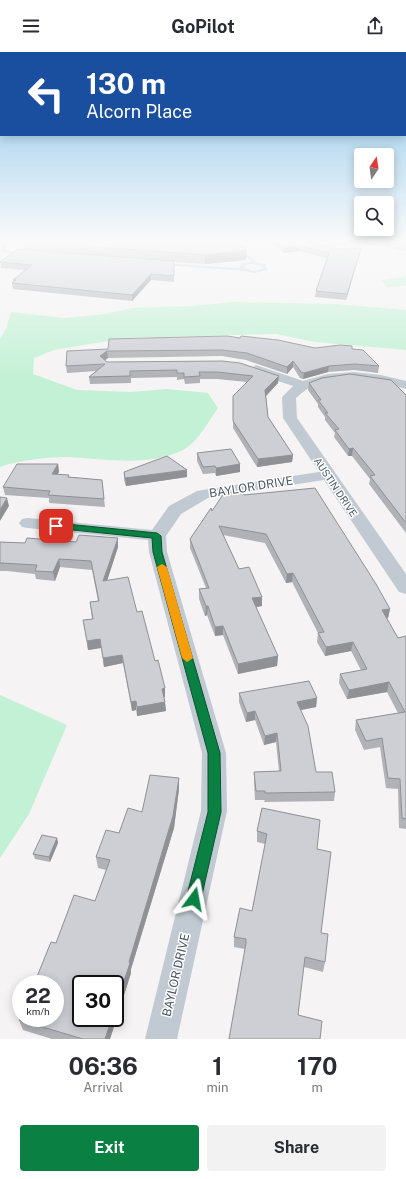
<!DOCTYPE html>
<style>
body{margin:0;font-family:"Public Sans",sans-serif;background:#f2f2f3;color:#2b2b33;height:100vh;display:flex;flex-direction:column;font-size:15px;white-space:nowrap}
*{box-sizing:border-box;margin:0}
p{font-size:13px;color:#7c7c81}
.icon{flex:none;width:22px;height:22px;fill:none;stroke:currentColor;stroke-width:2;stroke-linecap:round;stroke-linejoin:round}
.map{position:relative;height:987px;overflow:hidden}
.sheet{display:flex;flex-direction:column;background:#fff;flex:1}
.sheet>*{flex:none}
.top-card{position:absolute;left:0px;top:0px;width:406px;height:84px;box-shadow:0 2px 10px #0003;background:#1a4fa0;color:#fff;overflow:hidden}
.needle{width:26px;rotate:13deg}
.buttons{position:absolute;left:354px;top:96px;display:grid;gap:8px}
.buttons a{display:grid;place-items:center;width:40px;height:40px;border-radius:4px;background:#fff;box-shadow:0 2px 10px #0003;font-size:20px}
.speed{position:absolute;left:12px;top:923px;display:flex;gap:8px;font-size:20px;font-weight:700;text-align:center}
.speed>*{display:grid;place-content:center;width:52px;height:52px;border-radius:50%;background:#fff;box-shadow:0 2px 10px #0003;line-height:1}
.speed small{font-size:10px;font-weight:400}
.speed .limit{border:2px solid #111;border-radius:6px;background:#fff;color:#111}
.pin{position:absolute;display:grid;place-items:center;width:34px;height:34px;color:#fff;margin:-17px;border-radius:8px;box-shadow:0 2px 6px #0006}
.me{position:absolute;width:44px;margin:-22px;rotate:13deg;stroke-linejoin:round;filter:drop-shadow(0 0 3px #0008)}
.turn{display:flex;align-items:center;gap:14px;height:84px;padding:0 20px;font-size:18px}
.turn .icon{width:52px;height:52px;stroke-width:2.5}
.turn b{display:block;font-size:28px;line-height:34px}
.eta{display:flex;justify-content:space-evenly;align-items:center;height:68px;text-align:center}
.eta b{font-size:24px;font-weight:700;line-height:28px}
.button{display:flex;gap:8px;margin-top:auto;padding:8px 20px}
.button a{flex:1;height:46px;border-radius:4px;background:#0b8043;color:#fff;font-size:16px;font-weight:700;line-height:46px;text-align:center}
.button a+a{background:#f2f2f3;color:#2b2b33}
header{display:flex;justify-content:space-between;align-items:center;height:52px;padding:0 20px;background:#fff;font-size:18px;font-weight:700}
.map>svg:first-child{display:block}
.green{fill:#c3f1d5}
.lines{fill:none;stroke-linecap:round;stroke-linejoin:round}
.service{fill:#c1cad2;fill-rule:evenodd}
.minor{fill:#c1cad2;fill-rule:evenodd}
.wall{fill:#b0b2b7}
.shaded-wall{fill:#909195}
.building{fill:#cdcfd5;stroke:#909195}
.route{fill:#0b8043;stroke:#07532c}
.slow{fill:#f59e0b}
.labels{text-anchor:middle;dominant-baseline:central;stroke-width:3;stroke-linejoin:round;paint-order:stroke}
.street-label{font-size:10px;fill:#4a5661;stroke:#fff}
.near-street-label{font-size:12px;fill:#4a5661;stroke:#fff}
</style>
<header><svg class="icon" aria-label="menu" viewBox="0 0 24 24"><path d="M4 6h16M4 12h16M4 18h16"/></svg>GoPilot<svg class="icon" aria-label="share" viewBox="0 0 24 24"><path d="M12 15V3M7 8l5-5 5 5M5 13v7h14v-7"/></svg></header>
<div class="map">
<svg width="406" height="987" viewBox="0 0 406 987">
<rect width="100%" height="100%" fill="#f5f3f3"/>
<path class="green" d="M 406,224 L 406,234 L 387,235 L 381,228 Z
M 233,250 L 336,252 L 406,258 L 406,298 L 315,290 L 276,282 L 126,286 L 54,298 L 34,306 L 33,322 L 77,338 L 131,340 L 167,337 L 208,341 L 218,356 C 208,370 198,390 183,398 C 148,415 106,407 69,405 C 48,405 19,408 0,415 L 0,287 L 6,277 L 11,260 L 65,266 L 105,262 L 133,256 L 193,254 Z
M 0,643 L 67,673 L 29,762 L 0,806 Z"/>
<g class="lines">
<path class="service" d="M 12,188 L 16,188 L 6,195 L 5,198 L 24,201 L 26,203 L 0,200 L 2,193 Z
M 227,188 L 231,188 L 258,211 L 265,212 L 268,218 L 254,221 L 244,219 L 163,213 L 161,212 L 163,211 L 239,216 L 242,211 L 252,210 ZM 252,212 L 261,214 L 263,216 L 254,219 L 244,216 L 246,213 Z"/>
<path class="minor" d="M 256,313 L 303,329 L 328,322 L 354,320 L 381,323 L 406,329 L 406,337 C 371,328 325,317 296,346 L 297,366 L 406,522 L 406,542 L 399,540 L 324,428 L 208,446 L 181,462 L 166,484 L 167,500 L 226,701 L 227,759 L 177,987 L 145,987 L 201,759 L 202,701 L 149,500 L 148,488 L 28,476 L 22,475 L 19,471 L 22,467 L 28,466 L 152,478 L 169,454 L 197,439 L 319,420 L 283,366 L 282,345 L 293,334 L 251,320 L 250,317 Z"/>
</g>
<path class="wall" d="M 14,188 L 234,188 L 246,208 L 205,212 L 174,210 L 174,230 L 151,228 L 132,249 L 13,237 L 12,231 L 13,230 L 13,228 L 25,218 L 1,216 L 0,210 L 25,198 L 24,190 L 14,191 Z
M 264,188 L 307,188 L 321,193 L 341,197 L 361,196 L 360,201 L 346,248 L 315,245 L 316,239 L 327,206 L 299,199 L 284,201 L 270,190 L 270,195 Z
M 318,188 L 406,188 L 406,199 L 344,188 L 346,189 L 345,194 Z
M 315,296 L 352,297 L 379,314 L 378,321 L 354,318 L 328,320 L 303,327 L 300,326 L 293,315 L 287,322 L 246,308 L 222,304 L 108,306 L 105,308 L 107,310 L 222,309 L 278,331 L 266,344 L 268,365 L 293,403 L 292,410 L 257,415 L 233,376 L 233,344 L 247,330 L 217,327 L 200,327 L 200,331 L 185,332 L 184,327 L 177,328 L 177,325 L 131,326 L 131,331 L 90,332 L 89,325 L 96,319 L 67,321 L 66,314 L 67,299 Z
M 309,331 L 406,343 L 406,481 L 369,432 L 370,427 L 352,404 L 348,404 L 334,385 L 335,381 L 325,368 L 325,365 L 318,355 L 318,352 L 308,338 Z
M 197,401 L 240,420 L 216,424 L 215,421 L 203,422 L 197,409 Z
M 58,412 L 59,420 L 57,423 L 69,423 L 69,425 L 102,428 L 105,455 L 49,451 L 49,446 L 5,443 L 3,435 Z
M 124,420 L 187,425 L 126,434 L 124,428 Z
M 244,443 L 390,557 L 388,566 L 387,567 L 398,586 L 406,584 L 406,777 L 399,776 L 398,737 L 386,736 L 380,695 L 364,698 L 355,678 L 356,668 L 398,661 L 387,640 L 347,647 L 339,631 L 340,622 L 361,618 L 351,599 L 325,604 L 317,590 L 318,581 L 292,530 L 286,531 L 265,491 L 223,483 L 239,517 L 262,554 L 256,555 L 278,604 L 277,614 L 238,622 L 223,583 L 215,584 L 207,563 L 205,564 L 199,547 L 199,537 L 206,536 L 190,496 L 190,487 L 212,459 Z
M 118,486 L 118,495 L 107,529 L 137,560 L 165,636 L 165,645 L 164,645 L 166,659 L 137,664 L 136,658 L 132,659 L 123,611 L 104,615 L 101,596 L 88,598 L 83,568 L 92,567 L 90,550 L 98,549 L 92,518 L 60,515 L 55,529 L 36,527 L 35,522 L 7,519 L 0,519 L 0,490 L 25,491 L 76,490 Z
M 239,641 L 317,646 L 316,655 L 301,658 L 316,720 L 335,740 L 334,749 L 264,750 L 265,748 L 255,748 L 254,729 L 254,720 L 279,719 L 276,690 L 264,693 L 255,668 L 246,670 L 239,650 Z
M 179,737 L 174,776 L 131,917 L 131,921 L 110,987 L 52,987 L 23,978 L 19,968 L 56,891 L 95,849 L 106,818 L 98,816 L 96,805 L 119,781 L 142,760 Z
M 262,756 L 317,797 L 321,881 L 325,910 L 323,920 L 304,915 L 229,987 L 245,897 L 234,895 L 234,885 L 252,859 L 265,792 L 257,790 L 257,779 Z
M 57,786 L 58,791 L 50,810 L 35,807 L 33,802 Z"/>
<path class="shaded-wall" d="M 0,188 L 10,188 L 1,193 Z
M 14,188 L 34,188 L 14,191 Z
M 300,194 L 299,199 L 284,201 L 284,195 Z
M 361,196 L 360,201 L 346,248 L 347,242 Z
M 247,198 L 246,208 L 205,212 L 205,203 Z
M 151,222 L 151,228 L 132,249 L 132,243 Z
M 107,299 L 108,306 L 101,311 L 100,304 Z
M 293,309 L 293,315 L 287,322 L 287,315 Z
M 329,314 L 328,320 L 303,327 L 304,321 Z
M 279,324 L 278,331 L 265,345 L 265,338 Z
M 353,396 L 352,404 L 348,404 L 349,397 Z
M 293,403 L 292,410 L 257,415 L 258,407 Z
M 58,412 L 59,420 L 53,430 L 52,422 Z
M 240,412 L 240,420 L 216,424 L 216,416 Z
M 187,418 L 187,425 L 126,434 L 125,426 Z
M 7,446 L 9,454 L 0,469 L 0,458 Z
M 118,486 L 118,495 L 104,538 L 103,529 Z
M 59,507 L 60,515 L 55,529 L 53,520 Z
M 293,521 L 292,530 L 286,531 L 287,522 Z
M 262,545 L 262,554 L 251,556 L 252,546 Z
M 206,554 L 208,554 L 207,563 L 205,564 Z
M 390,557 L 388,566 L 380,568 L 382,558 Z
M 223,574 L 223,583 L 215,584 L 215,575 Z
M 100,587 L 101,596 L 88,598 L 87,589 Z
M 353,590 L 351,599 L 325,604 L 326,595 Z
M 122,603 L 123,611 L 104,615 L 103,606 Z
M 278,604 L 277,614 L 238,622 L 238,612 Z
M 389,630 L 387,640 L 347,647 L 349,638 Z
M 165,636 L 165,645 L 162,646 L 162,637 Z
M 317,646 L 316,655 L 296,659 L 297,650 Z
M 136,649 L 136,658 L 132,659 L 131,650 Z
M 165,650 L 166,659 L 137,664 L 137,655 Z
M 255,659 L 255,668 L 246,670 L 247,661 Z
M 277,681 L 276,690 L 264,693 L 265,684 Z
M 179,726 L 179,737 L 174,776 L 131,917 L 131,921 L 110,987 L 105,987 L 112,966 L 115,966 L 115,956 L 129,910 Z
M 57,786 L 58,791 L 50,810 L 49,805 Z"/>
<path class="building" d="M 27,188 L 234,188 L 247,198 L 205,203 L 24,189 Z
M 274,188 L 307,188 L 321,193 L 341,197 L 361,196 L 347,242 L 316,239 L 329,201 L 300,194 L 284,195 Z
M 373,188 L 406,188 L 406,193 Z
M 18,197 L 174,209 L 174,224 L 151,222 L 132,243 L 12,231 L 16,228 L 13,228 L 32,213 L 0,210 Z
M 227,284 L 240,286 L 241,284 L 278,288 L 315,296 L 340,293 L 352,294 L 352,297 L 363,298 L 379,314 L 355,312 L 329,314 L 304,321 L 301,320 L 293,309 L 287,315 L 247,301 L 222,298 L 107,299 L 100,304 L 107,310 L 222,309 L 240,311 L 279,324 L 265,338 L 268,365 L 293,403 L 258,407 L 233,369 L 233,344 L 253,324 L 217,320 L 199,320 L 200,324 L 184,325 L 184,321 L 177,321 L 177,318 L 130,319 L 130,324 L 89,325 L 105,312 L 66,314 L 67,299 L 108,297 L 109,287 Z
M 350,322 L 391,328 L 406,343 L 406,471 L 370,424 L 375,423 L 353,396 L 349,397 L 335,378 L 339,377 L 325,361 L 328,361 L 318,348 L 321,348 L 309,331 L 322,326 Z
M 231,397 L 240,412 L 216,416 L 215,414 L 203,415 L 197,401 Z
M 167,404 L 187,418 L 125,426 L 124,420 Z
M 17,412 L 58,412 L 52,422 L 69,423 L 68,425 L 102,428 L 104,447 L 48,443 L 50,439 L 3,435 Z
M 315,436 L 376,532 L 390,557 L 382,558 L 398,586 L 406,584 L 406,767 L 402,766 L 400,727 L 388,726 L 382,686 L 366,689 L 356,668 L 405,660 L 389,630 L 349,638 L 340,622 L 367,617 L 353,590 L 326,595 L 318,581 L 324,580 L 293,521 L 287,522 L 266,482 L 219,474 L 239,517 L 249,515 L 262,545 L 252,546 L 278,604 L 238,612 L 223,574 L 215,575 L 208,554 L 206,554 L 199,537 L 209,536 L 190,487 L 211,456 L 212,459 L 224,441 L 242,439 L 244,443 Z
M 0,445 L 7,446 L 0,458 Z
M 79,483 L 118,486 L 103,529 L 128,525 L 137,560 L 142,559 L 155,609 L 158,608 L 165,636 L 162,637 L 165,650 L 137,655 L 136,649 L 131,650 L 122,603 L 103,606 L 100,587 L 87,589 L 83,568 L 93,567 L 90,550 L 99,549 L 91,509 L 59,507 L 53,520 L 35,519 L 37,513 L 0,511 L 0,490 L 25,491 L 27,486 L 76,490 Z
M 309,629 L 317,646 L 297,650 L 308,674 L 316,720 L 332,720 L 335,740 L 265,741 L 265,739 L 256,739 L 254,720 L 281,719 L 277,681 L 265,684 L 255,659 L 247,661 L 239,641 Z
M 150,723 L 179,726 L 173,764 L 129,910 L 130,911 L 115,956 L 115,932 L 81,932 L 81,966 L 112,966 L 105,987 L 83,987 L 19,968 L 21,964 L 21,966 L 55,966 L 55,932 L 34,932 L 51,890 L 56,891 L 74,843 L 95,849 L 110,808 L 96,805 L 106,778 L 119,781 L 128,756 L 142,760 Z
M 262,756 L 320,768 L 317,797 L 331,800 L 321,881 L 328,882 L 325,910 L 305,905 L 298,963 L 322,969 L 320,987 L 229,987 L 246,891 L 246,887 L 234,885 L 240,856 L 252,859 L 267,782 L 257,779 Z
M 42,783 L 57,786 L 49,805 L 33,802 Z"/>
<linearGradient id="sky" x2="0" y2="1"><stop stop-color="#85c3ea"/><stop offset="0.58" stop-color="#fafafa"/><stop offset="1" stop-color="#fafafa" stop-opacity="0"/></linearGradient>
<rect width="406" height="326" fill="url(#sky)"/>
<path class="route" d="M 56,471 L 157,481 L 161,484 L 162,500 L 220,701 L 221,760 L 201,847 L 199,852 L 194,854 L 188,852 L 186,847 L 208,760 L 208,701 L 153,500 L 152,486 L 53,476 L 53,472 Z"/>
<path class="slow" d="M 162,512 L 167,515 L 193,606 L 187,610 L 182,606 L 157,515 Z"/>
<g class="labels">
<g class="street-label">
<text transform="translate(336 435) rotate(56)">AUSTIN DRIVE</text>
</g>
<g class="near-street-label">
<text transform="translate(251 435) rotate(-9)">BAYLOR DRIVE</text>
<text transform="translate(176 923) rotate(-77)">BAYLOR DRIVE</text>
</g>
</g>
</svg>
<div class="buttons">
<a><svg class="needle" viewBox="-14 -14 28 28"><path d="M0-13l5 13h-10z" fill="#e53935"/><path d="M0 13l5-13h-10z" fill="#7c7c81"/></svg></a>
<a><svg class="icon" aria-label="search" viewBox="0 0 24 24"><circle cx="10" cy="10" r="6"/><path d="M15 15l6 6"/></svg></a>
</div>
<div class="speed"><div>22<small>km/h</small></div><div class="limit">30</div></div>
<div class="pin" style="left:56px;top:474px;background:#d93025"><svg class="icon" aria-label="arrive" viewBox="0 0 24 24"><path d="M6 21V4h12l-3 4 3 4H6"/></svg></div>
<svg class="me" style="left:194px;top:847px" viewBox="-20 -20 40 40"><path d="M0-17L14 15 0 8-14 15z" fill="#0b8043" stroke="#fff" stroke-width="4"/></svg>
<div class="top-card">
<div class="turn"><svg class="icon" aria-label="left" viewBox="0 0 24 24"><path d="M17 20v-9H6M10 6l-5 5 5 5"/></svg><div><b>130 m</b>Alcorn Place</div></div>
</div>
</div>
<section class="sheet">
<div class="eta">
<div><b>06:36</b><p>Arrival</p></div>
<div><b>1</b><p>min</p></div>
<div><b>170</b><p>m</p></div>
</div>
<div class="button"><a>Exit</a><a>Share</a></div>
</section>
